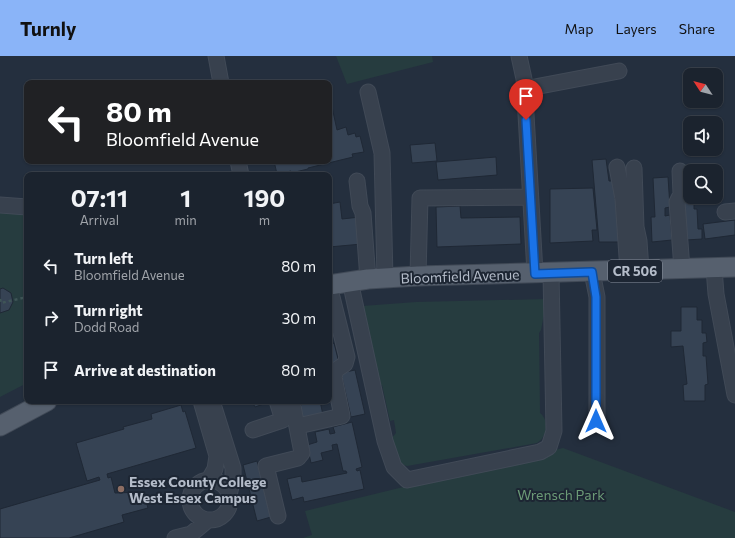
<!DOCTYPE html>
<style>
body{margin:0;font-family:Commissioner,sans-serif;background:#242b36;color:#f1f3f6;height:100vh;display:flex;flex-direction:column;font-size:15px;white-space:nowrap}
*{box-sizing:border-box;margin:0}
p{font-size:13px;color:#a0a4aa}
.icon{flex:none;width:22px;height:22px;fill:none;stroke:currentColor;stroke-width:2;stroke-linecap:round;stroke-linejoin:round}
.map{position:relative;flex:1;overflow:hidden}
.side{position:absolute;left:24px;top:116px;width:308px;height:232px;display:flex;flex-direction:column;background:#1b232e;border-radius:8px;box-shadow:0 1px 3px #0004,0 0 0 1px #39404a}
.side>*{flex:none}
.top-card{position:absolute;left:24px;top:24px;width:308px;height:84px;border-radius:8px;box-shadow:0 1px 3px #0004,0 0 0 1px #39404a;background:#202124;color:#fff;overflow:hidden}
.needle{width:26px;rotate:306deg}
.buttons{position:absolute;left:683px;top:12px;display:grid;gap:8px}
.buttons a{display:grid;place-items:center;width:40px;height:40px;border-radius:8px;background:#1b232e;box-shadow:0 1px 3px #0004,0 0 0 1px #39404a;font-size:20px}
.pin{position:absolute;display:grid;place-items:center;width:34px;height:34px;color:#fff;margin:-41px -17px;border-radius:50% 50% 50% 0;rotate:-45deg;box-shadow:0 0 4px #0007}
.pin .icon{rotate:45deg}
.me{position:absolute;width:44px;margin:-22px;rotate:0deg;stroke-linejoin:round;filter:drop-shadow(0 0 3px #0008)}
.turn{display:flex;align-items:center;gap:14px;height:84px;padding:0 16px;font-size:18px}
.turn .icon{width:52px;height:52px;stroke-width:2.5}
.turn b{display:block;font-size:28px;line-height:34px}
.eta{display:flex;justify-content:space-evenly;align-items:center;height:68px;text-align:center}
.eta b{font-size:24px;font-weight:700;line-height:28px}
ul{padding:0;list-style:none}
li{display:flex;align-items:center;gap:12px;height:52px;padding:0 16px}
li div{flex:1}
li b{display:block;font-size:15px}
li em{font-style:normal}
header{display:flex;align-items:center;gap:24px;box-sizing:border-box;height:56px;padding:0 20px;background:#8ab4f8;color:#111}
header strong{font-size:19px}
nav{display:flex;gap:22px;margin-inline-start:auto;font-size:14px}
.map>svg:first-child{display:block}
.green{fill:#263c3f}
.building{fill:#364354;stroke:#1f2835}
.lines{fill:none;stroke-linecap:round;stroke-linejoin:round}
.minor-casing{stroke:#414a57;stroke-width:17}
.major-casing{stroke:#414a57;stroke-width:21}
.path{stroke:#3f5557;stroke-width:2.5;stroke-dasharray:3 3;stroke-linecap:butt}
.minor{stroke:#38414e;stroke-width:15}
.major{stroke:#56606e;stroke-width:19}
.route-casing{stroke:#114b97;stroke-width:10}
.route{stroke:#1a73e8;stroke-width:7}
.education-dot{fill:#8d6e63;stroke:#1d2633;stroke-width:1.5}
.labels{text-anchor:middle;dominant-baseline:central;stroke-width:4;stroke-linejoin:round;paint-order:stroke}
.shield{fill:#1d2633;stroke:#878f9c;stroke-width:1}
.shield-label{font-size:13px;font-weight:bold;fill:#b4bcc9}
.street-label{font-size:14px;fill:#b4bcc9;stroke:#1d2633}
.poi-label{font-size:14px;font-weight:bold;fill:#b4bcc9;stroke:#1d2633;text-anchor:start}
.park-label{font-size:14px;fill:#6b9a76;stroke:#1d2633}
</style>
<header>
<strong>Turnly</strong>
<nav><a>Map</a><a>Layers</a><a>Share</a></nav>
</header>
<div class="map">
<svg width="735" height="482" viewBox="0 0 735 482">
<rect width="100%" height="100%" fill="#242f3e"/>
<path class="green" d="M 336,0 L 432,0 L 433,6 L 347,28 Z
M 0,156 L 27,157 L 27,327 L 0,341 Z
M 547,243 L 541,274 L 539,277 L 540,357 C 550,365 547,381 537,387 L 407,410 C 394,406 394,395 391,383 L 396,377 L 394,364 L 390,365 L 382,329 L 376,329 L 362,250 L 416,246 Z
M 563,392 L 735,456 L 735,482 L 303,482 L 312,479 L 305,455 Z"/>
<path class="building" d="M 329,37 L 337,74 L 346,71 L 348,79 L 355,77 L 356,81 L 360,80 L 364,96 L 352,98 L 353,101 L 308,112 L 308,113 L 291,117 L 291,115 L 277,118 L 274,105 L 329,105 Z
M 435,87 L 437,105 L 412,107 L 410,89 Z
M 496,101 L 497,119 L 438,124 L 436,106 Z
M 606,103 L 609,125 L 614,125 L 615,143 L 620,143 L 623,186 L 599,186 L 592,104 Z
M 668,121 L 670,151 L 665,152 L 665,160 L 670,159 L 672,184 L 652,186 L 651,161 L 655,161 L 653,122 Z
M 593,132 L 597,174 L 592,174 L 593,185 L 550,187 L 550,133 Z
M 340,146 L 342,163 L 360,161 L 362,188 L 329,191 L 329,148 Z
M 694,146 L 694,153 L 697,153 L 698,173 L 702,173 L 702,183 L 686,184 L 682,147 Z
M 460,150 L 461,162 L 520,161 L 521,188 L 437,191 L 436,151 Z
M 735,164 L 735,179 L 705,183 L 703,168 Z
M 3,232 L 11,237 L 13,246 L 9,254 L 0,257 L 0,233 Z
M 681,251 L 697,251 L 697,264 L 702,264 L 702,277 L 706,277 L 707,286 L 703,287 L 703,300 L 706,300 L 708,328 L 705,329 L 705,345 L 684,345 L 683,329 L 687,328 L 683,290 L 671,291 L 671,275 L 681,275 Z
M 334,287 L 339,307 L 329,309 L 329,289 Z
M 355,314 L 365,358 L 351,361 L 341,317 Z
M 252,345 L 272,345 L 255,351 Z
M 301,345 L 320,345 L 323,359 L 303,363 L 300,349 L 302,349 Z
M 181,349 L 183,356 L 185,355 L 196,392 L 107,418 L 108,422 L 111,421 L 115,437 L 143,436 L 148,452 L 122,459 L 124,466 L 69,482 L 0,482 L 0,453 L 100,424 L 99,421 L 87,425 L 76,387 L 124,373 L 123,371 L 152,363 L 151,358 Z
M 352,366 L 362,411 L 356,413 L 357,415 L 360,414 L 364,433 L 304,446 L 303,441 L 292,444 L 287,423 L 301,420 L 302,426 L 347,417 L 346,415 L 343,415 L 337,388 L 332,389 L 333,394 L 321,397 L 323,404 L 311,407 L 307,389 L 317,386 L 315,376 L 329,373 L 330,378 L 335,377 L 333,371 Z
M 257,405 L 271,461 L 257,465 L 243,409 Z"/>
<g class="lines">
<g class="minor-casing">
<path id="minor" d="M 216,0 L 221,27
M 519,0 L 524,23 L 535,217
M 524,33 L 619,15
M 368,36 L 382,97 L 385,222
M 238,105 L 241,119
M 617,111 L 623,143 L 628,215
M 634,112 L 636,171 L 639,185 L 641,214
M 680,115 L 681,138 L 677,146 L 682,213
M 357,125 L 360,150 L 363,157 L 368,223
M 0,149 L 27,151
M 725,156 L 735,155
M 714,212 L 716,238 L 735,339
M 592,216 L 597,241 L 597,365
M 418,220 L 420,142 L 530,141
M 350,225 L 385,385 L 394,411 L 407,424 L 540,396 L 549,391 L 554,375 L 551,217
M 201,345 L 217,400 L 215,413 L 208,425
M 212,345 L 233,412 L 233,422 L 229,439
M 298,370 L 342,360 L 334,321 L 336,314 L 345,308 L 347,301 L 329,229
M 253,374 L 283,364 L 277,345
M190 444a20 20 0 1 1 40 0a20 20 0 1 1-40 0Z
M 278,460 L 266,410 L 298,402 L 302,397 L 292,345
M 175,482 L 191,478 L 208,464"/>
</g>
<g class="major-casing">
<path id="major" d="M 329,229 L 368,223 L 418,220 L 735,211
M 0,370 L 47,345"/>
</g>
<path class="path" d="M 0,243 L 1,247 L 27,241"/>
<use href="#minor" class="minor"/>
<use href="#major" class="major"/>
</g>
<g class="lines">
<g class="route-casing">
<path id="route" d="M 526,64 L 535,218 L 592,216 L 596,241 L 596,365"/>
</g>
<use href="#route" class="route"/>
</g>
<circle class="education-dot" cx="121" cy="433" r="4"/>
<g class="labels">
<rect class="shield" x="608" y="204" width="54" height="22" rx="3"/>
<g class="shield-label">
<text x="635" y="215">CR 506</text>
</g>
<g class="street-label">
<text transform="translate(460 220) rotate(-2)">Bloomfield Avenue</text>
</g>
<g class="poi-label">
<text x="129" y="425">Essex County College<tspan x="129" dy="16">West Essex Campus</tspan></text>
</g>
<g class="park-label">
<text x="561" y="438">Wrensch Park</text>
</g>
</g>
</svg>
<div class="buttons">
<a><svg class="needle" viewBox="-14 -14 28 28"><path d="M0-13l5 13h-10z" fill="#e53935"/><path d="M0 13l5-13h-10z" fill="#a0a4aa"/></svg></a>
<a><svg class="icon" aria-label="sound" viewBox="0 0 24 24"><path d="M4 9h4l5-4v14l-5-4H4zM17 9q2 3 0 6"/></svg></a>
<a><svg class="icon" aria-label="search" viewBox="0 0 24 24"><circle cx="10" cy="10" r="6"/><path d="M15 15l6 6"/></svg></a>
</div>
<div class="pin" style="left:526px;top:64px;background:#d93025"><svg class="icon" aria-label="arrive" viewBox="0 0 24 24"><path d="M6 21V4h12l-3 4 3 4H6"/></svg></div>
<svg class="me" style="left:596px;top:365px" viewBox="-20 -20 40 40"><path d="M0-17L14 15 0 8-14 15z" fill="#1a73e8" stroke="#fff" stroke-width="4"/></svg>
<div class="top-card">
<div class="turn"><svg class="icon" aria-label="left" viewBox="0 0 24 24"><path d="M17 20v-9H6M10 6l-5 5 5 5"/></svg><div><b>80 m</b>Bloomfield Avenue</div></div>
</div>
<section class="side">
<div class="eta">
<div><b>07:11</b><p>Arrival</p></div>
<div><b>1</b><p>min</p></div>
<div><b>190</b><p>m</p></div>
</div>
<ul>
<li><svg class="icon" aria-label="left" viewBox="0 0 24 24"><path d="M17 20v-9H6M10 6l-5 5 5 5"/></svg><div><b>Turn left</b><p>Bloomfield Avenue</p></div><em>80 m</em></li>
<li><svg class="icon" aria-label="right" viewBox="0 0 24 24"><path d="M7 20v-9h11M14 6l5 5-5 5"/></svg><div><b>Turn right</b><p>Dodd Road</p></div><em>30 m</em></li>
<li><svg class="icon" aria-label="arrive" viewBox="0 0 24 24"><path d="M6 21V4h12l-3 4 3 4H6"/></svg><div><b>Arrive at destination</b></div><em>80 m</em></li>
</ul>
</section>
</div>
